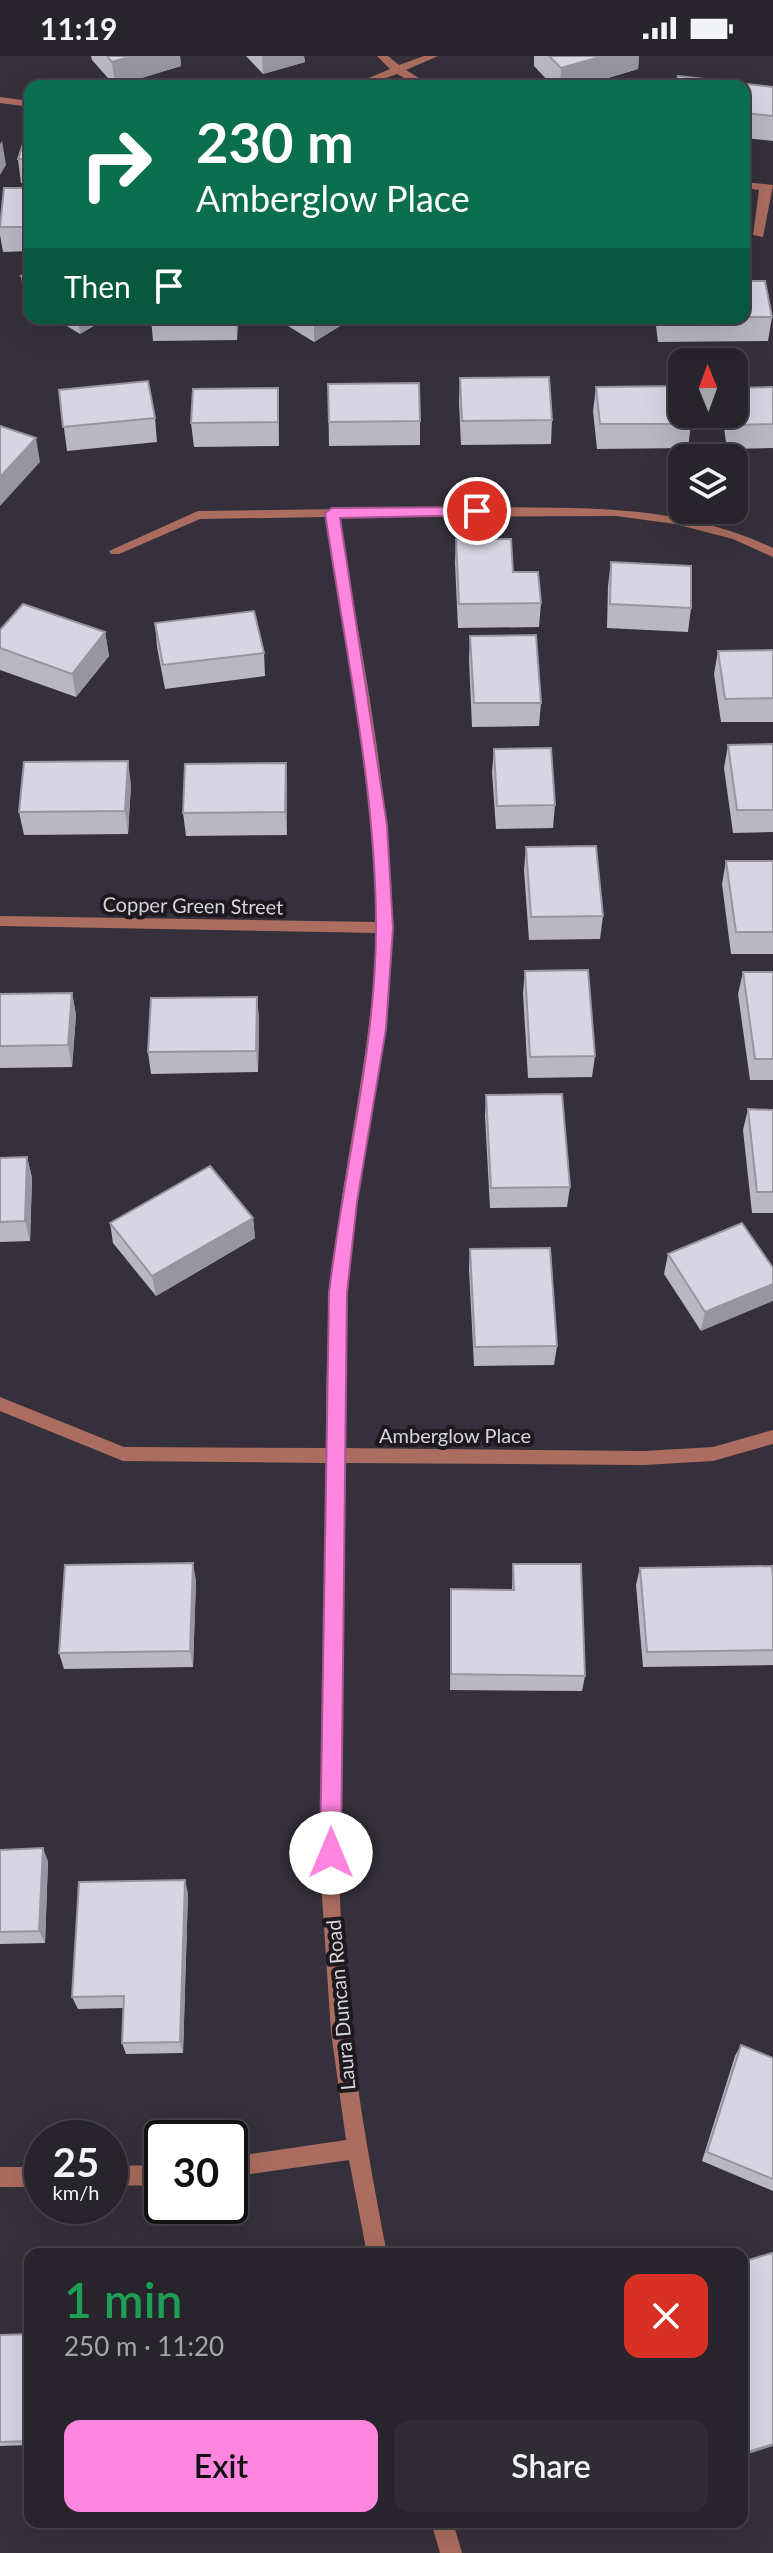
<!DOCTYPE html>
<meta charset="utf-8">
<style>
body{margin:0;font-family:Lato,sans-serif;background:#302c34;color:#f1f3f6;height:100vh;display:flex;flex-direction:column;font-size:30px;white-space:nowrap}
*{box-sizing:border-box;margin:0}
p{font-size:26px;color:#a5a4a9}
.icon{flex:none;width:44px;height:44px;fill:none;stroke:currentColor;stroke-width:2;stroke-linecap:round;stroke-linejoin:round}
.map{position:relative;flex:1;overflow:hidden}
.drawer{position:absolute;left:24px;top:2192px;width:724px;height:280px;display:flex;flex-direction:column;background:#28242c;border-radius:16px;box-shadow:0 8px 32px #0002,0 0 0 2px #444148}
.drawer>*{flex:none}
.banner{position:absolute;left:24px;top:24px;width:726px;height:244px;border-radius:16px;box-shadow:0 8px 32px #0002,0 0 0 2px #444148;background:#0b6e4f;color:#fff;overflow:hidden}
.needle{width:52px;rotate:359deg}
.buttons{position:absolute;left:668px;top:292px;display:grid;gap:16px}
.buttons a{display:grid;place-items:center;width:80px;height:80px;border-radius:16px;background:#28242c;box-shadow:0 8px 32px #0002,0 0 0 2px #444148;font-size:40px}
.speed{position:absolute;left:24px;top:2064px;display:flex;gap:16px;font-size:40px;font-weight:700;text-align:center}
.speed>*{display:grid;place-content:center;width:104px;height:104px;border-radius:50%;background:#28242c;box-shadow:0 8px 32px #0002,0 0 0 2px #444148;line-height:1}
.speed small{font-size:20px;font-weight:400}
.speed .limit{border:4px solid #111;border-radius:12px;background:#fff;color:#111}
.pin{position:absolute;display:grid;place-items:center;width:68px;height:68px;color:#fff;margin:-34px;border:4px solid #fff;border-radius:50%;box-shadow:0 2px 8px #0007}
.me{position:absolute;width:88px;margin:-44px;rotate:0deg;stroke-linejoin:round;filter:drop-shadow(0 0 6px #0008)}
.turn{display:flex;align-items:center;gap:28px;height:168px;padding:0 40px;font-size:36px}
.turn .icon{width:104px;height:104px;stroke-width:2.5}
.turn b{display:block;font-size:56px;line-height:68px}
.then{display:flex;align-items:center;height:76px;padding:0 40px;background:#0003;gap:16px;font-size:30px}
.round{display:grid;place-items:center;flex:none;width:84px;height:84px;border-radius:16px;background:#302c34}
.head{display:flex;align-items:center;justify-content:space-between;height:136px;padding:0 40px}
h1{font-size:48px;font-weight:600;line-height:60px;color:#1e9e55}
.action{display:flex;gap:16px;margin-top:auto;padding:16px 40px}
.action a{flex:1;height:92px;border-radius:16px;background:#ff85df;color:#111;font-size:32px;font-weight:600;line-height:92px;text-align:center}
.action a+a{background:#302c34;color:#f1f3f6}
.status{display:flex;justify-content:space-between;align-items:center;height:56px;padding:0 40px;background:#28242c;direction:ltr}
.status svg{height:22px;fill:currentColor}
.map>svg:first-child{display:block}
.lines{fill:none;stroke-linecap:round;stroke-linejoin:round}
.street{fill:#ab6d5f;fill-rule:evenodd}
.wall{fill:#b9b7c4}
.shaded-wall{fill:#9695a0}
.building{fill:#d7d5e4;stroke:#9695a0;stroke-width:2}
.route{fill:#ff85df;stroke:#a65691;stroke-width:2}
.labels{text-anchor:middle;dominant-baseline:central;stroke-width:8;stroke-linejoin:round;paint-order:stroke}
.street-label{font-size:20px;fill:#d6d3da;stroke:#1c191f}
</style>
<div class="status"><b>11:19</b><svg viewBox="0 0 49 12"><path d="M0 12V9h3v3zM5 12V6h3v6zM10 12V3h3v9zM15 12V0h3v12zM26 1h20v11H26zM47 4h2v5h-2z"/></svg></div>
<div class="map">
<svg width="773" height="2497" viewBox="0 0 773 2497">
<rect width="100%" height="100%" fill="#35303b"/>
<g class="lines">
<path class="street" d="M 377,0 L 388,0 L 399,9 L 424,0 L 438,0 L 406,14 L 432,30 L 419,30 L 397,18 L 364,30 L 350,30 L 390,13 Z
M 0,41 L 30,45 L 30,51 L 0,47 Z
M 744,126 L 773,129 L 763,181 L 753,179 L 759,134 L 744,132 Z
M 477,451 C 580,452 678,447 773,492 L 773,501 L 733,483 L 675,468 L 616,460 L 339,461 C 363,610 397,760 390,911 C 385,1004 362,1095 351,1187 C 343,1255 342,1324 343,1392 L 644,1395 L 713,1391 L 773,1374 L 773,1388 L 713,1405 L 644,1409 L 343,1407 C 344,1566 333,1727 342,1886 C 349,1991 367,2095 387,2198 L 367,2198 L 349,2104 L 230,2121 L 230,2101 L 346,2084 L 331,1976 L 322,1841 L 326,1407 L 123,1405 L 0,1355 L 0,1341 L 124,1391 L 326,1392 C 326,1323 327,1254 336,1185 C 349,1082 373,981 377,877 L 0,870 L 0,860 L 377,866 C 374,730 348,596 326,461 L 200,463 L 119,498 L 111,498 L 109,495 L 198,455 Z
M 162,2109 L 162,2129 L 110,2130 L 110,2110 Z
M 0,2111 L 42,2111 L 42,2131 L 0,2131 Z
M 431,2466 L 453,2466 L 462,2497 L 440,2497 Z"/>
</g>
<path class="wall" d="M 91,0 L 180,0 L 181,10 L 115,30 L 92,4 Z
M 246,0 L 304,0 L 305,6 L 263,18 Z
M 534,0 L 639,0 L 638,13 L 581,30 L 553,30 L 534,10 Z
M 744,30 L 773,31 L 773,85 L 744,82 Z
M 30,76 L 30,127 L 21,127 L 18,103 Z
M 30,132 L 30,195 L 3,196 L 0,179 L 0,163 Z
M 30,215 L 30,247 L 25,244 L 21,220 Z
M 744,225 L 772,261 L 768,285 L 658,286 L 655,262 L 744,262 Z
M 54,262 L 107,262 L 80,278 Z
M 151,262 L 238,262 L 237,284 L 153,285 Z
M 275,262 L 353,262 L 314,286 Z
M 460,322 L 552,364 L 551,388 L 461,389 L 459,346 Z
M 328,328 L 420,365 L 420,389 L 329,390 Z
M 596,331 L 691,368 L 688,392 L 597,393 L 593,355 Z
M 773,331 L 773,392 L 727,393 L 722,358 L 734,358 Z
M 59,334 L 155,362 L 157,386 L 67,395 Z
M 279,357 L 279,390 L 194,391 L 191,367 Z
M 456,483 L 513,516 L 541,547 L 539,571 L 458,572 L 455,507 Z
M 611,506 L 691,552 L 688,576 L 607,572 L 608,530 Z
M 155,567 L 264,597 L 265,620 L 165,633 L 157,591 Z
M 105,576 L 109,600 L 76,641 L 0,614 L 0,592 Z
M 470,580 L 541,647 L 539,670 L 472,671 L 469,603 Z
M 773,594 L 773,666 L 721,666 L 714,618 L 718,595 Z
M 773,688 L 773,776 L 733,777 L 724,712 L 728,689 Z
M 494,693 L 555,749 L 553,772 L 496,773 L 492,716 Z
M 286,707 L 287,779 L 186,780 L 183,757 Z
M 131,728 L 128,778 L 24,779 L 19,756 Z
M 526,791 L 603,860 L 600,883 L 529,884 L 524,814 Z
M 726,805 L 773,805 L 773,898 L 731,898 L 722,828 Z
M 525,915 L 595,1000 L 592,1021 L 528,1022 L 523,937 Z
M 743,916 L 773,916 L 773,1024 L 750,1024 L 738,938 Z
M 72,937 L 76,959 L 72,1011 L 0,1012 L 0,938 Z
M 257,941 L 259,963 L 258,1016 L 151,1018 L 148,996 Z
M 486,1039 L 570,1131 L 567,1151 L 490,1152 L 485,1060 Z
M 748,1053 L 773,1054 L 773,1157 L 752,1157 L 743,1074 Z
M 27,1101 L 32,1122 L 30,1185 L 0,1186 L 0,1102 Z
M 253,1162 L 255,1182 L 156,1240 L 113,1187 L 110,1167 Z
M 742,1167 L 701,1275 L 664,1218 L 668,1198 Z
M 470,1193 L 557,1290 L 554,1309 L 474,1310 L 469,1213 Z
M 513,1508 L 585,1620 L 582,1635 L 450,1634 L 451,1533 L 512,1534 Z
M 640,1512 L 773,1522 L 773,1609 L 643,1611 L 636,1529 Z
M 196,1524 L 193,1611 L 64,1613 L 59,1597 Z
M 0,1794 L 48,1805 L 45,1887 L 0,1888 Z
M 188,1837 L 183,1997 L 126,1998 L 122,1987 L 123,1952 L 78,1953 L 72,1941 Z
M 741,1989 L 773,2002 L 773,2135 L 702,2105 L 735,2000 Z
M 30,2278 L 30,2389 L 0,2390 L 0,2279 Z"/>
<path class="shaded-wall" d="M 132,0 L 180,0 L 181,10 L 115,30 L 112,6 Z
M 262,0 L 304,0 L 305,6 L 263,18 Z
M 603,0 L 639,0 L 638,13 L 581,30 L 560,30 L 561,12 Z
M 2,85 L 6,109 L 0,119 L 0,88 Z
M 78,262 L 107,262 L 80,278 Z
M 236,262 L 238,262 L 237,284 Z
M 314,262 L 353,262 L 314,286 Z
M 278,332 L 279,357 L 279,390 L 278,366 Z
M 36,382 L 40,406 L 0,450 L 0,421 Z
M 105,576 L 109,600 L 76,641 L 72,618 Z
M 128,705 L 131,728 L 128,778 L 125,755 Z
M 286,707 L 287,730 L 287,779 L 285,756 Z
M 72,937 L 76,959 L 72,1011 L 68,989 Z
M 257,941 L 259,963 L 258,1016 L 256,995 Z
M 27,1101 L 32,1122 L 30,1185 L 25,1165 Z
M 253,1162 L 255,1182 L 156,1240 L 152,1220 Z
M 773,1228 L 773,1245 L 701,1275 L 705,1256 Z
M 193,1507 L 196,1524 L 193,1611 L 190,1595 Z
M 43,1792 L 48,1805 L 45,1887 L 39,1875 Z
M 185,1824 L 188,1837 L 183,1997 L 180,1986 Z
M 773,2388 L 773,2390 L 742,2400 L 742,2398 Z"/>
<path class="building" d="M 107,0 L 132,0 L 112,6 Z
M 549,0 L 603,0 L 561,12 Z
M 678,20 L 773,31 L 773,60 L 744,57 L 744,30 L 676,30 Z
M 27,76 L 30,76 L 30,103 L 18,103 Z
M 4,132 L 30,132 L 30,171 L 0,171 Z
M 30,215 L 30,225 L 21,220 Z
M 744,225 L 765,225 L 772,261 L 744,261 Z
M 549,321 L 552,364 L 462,365 L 460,322 Z
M 148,325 L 155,362 L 63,371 L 59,334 Z
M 419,327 L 420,365 L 329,366 L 328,328 Z
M 682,330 L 682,358 L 690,358 L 691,368 L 600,368 L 596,331 Z
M 773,331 L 773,368 L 731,369 L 729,358 L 734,358 L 734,332 Z
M 278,332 L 278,366 L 191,367 L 193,333 Z
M 0,370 L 36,382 L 0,421 Z
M 456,483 L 511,483 L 513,516 L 538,516 L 541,547 L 459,548 Z
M 611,506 L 691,510 L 691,552 L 610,548 Z
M 23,548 L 105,576 L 72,618 L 0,592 L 0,574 Z
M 254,555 L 264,597 L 163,609 L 155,567 Z
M 536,579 L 541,647 L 474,647 L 470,580 Z
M 773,594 L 773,642 L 725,643 L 718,595 Z
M 773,688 L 773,754 L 737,754 L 728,689 Z
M 551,692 L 555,749 L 497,750 L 494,693 Z
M 128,705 L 125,755 L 19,756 L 24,706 Z
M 286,707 L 285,756 L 183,757 L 185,708 Z
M 596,790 L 603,860 L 531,861 L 526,791 Z
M 726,805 L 773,805 L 773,876 L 736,876 Z
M 588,914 L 595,1000 L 530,1001 L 525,915 Z
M 743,916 L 773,916 L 773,1003 L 755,1003 Z
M 72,937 L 68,989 L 0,990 L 0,938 Z
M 257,941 L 256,995 L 148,996 L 151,942 Z
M 562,1038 L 570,1131 L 491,1132 L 486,1039 Z
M 748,1053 L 773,1054 L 773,1136 L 757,1136 Z
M 27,1101 L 25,1165 L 0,1166 L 0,1102 Z
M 210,1110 L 253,1162 L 152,1220 L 110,1167 Z
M 742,1167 L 773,1212 L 773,1228 L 705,1256 L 668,1198 Z
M 550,1192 L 557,1290 L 475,1291 L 470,1193 Z
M 193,1507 L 190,1595 L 59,1597 L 65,1509 Z
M 513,1508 L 581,1508 L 585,1620 L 451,1618 L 451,1533 L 514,1534 Z
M 772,1510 L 773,1522 L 773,1594 L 647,1596 L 640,1512 Z
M 43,1792 L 39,1875 L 0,1876 L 0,1794 Z
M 185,1824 L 180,1986 L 122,1987 L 124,1940 L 72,1941 L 79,1826 Z
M 741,1989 L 773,2002 L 773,2123 L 707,2096 Z
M 772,2197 L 773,2200 L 773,2388 L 742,2398 L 742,2206 Z
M 30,2278 L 30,2385 L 0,2386 L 0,2279 Z"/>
<path class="route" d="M 477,451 L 482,452 L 482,459 L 340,462 L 387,769 L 393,872 L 386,973 L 357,1146 L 347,1237 L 341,1797 L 338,1805 L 331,1808 L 323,1805 L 320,1797 L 329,1237 C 343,1115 376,993 376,871 C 376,733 345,593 325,457 L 332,452 Z"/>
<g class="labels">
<g class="street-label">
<text transform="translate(193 849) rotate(1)">Copper Green Street</text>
<text x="455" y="1379">Amberglow Place</text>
<text transform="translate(340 1949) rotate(-95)">Laura Duncan Road</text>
</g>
</g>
</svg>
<div class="buttons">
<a><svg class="needle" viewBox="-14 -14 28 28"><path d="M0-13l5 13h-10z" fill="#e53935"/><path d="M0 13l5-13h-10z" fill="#a5a4a9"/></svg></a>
<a><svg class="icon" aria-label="layers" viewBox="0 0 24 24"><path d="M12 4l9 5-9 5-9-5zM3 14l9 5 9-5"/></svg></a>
</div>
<div class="speed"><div>25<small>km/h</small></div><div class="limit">30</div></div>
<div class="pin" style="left:477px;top:455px;background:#d93025"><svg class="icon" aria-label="arrive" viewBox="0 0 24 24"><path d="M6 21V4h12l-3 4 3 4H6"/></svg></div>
<svg class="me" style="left:331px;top:1797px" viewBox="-20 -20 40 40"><circle r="19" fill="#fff"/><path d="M0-13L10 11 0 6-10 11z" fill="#ff85df"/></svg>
<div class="banner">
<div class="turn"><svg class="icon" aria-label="right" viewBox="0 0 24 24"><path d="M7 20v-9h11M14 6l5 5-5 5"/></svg><div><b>230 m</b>Amberglow Place</div></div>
<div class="then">Then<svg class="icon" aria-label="arrive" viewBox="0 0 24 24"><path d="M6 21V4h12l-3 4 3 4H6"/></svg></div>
</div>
<section class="drawer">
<div class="head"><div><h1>1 min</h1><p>250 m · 11:20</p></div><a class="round" style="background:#d93025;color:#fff"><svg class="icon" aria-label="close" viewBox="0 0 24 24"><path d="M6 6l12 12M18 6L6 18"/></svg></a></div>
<div class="action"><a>Exit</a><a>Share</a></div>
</section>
</div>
